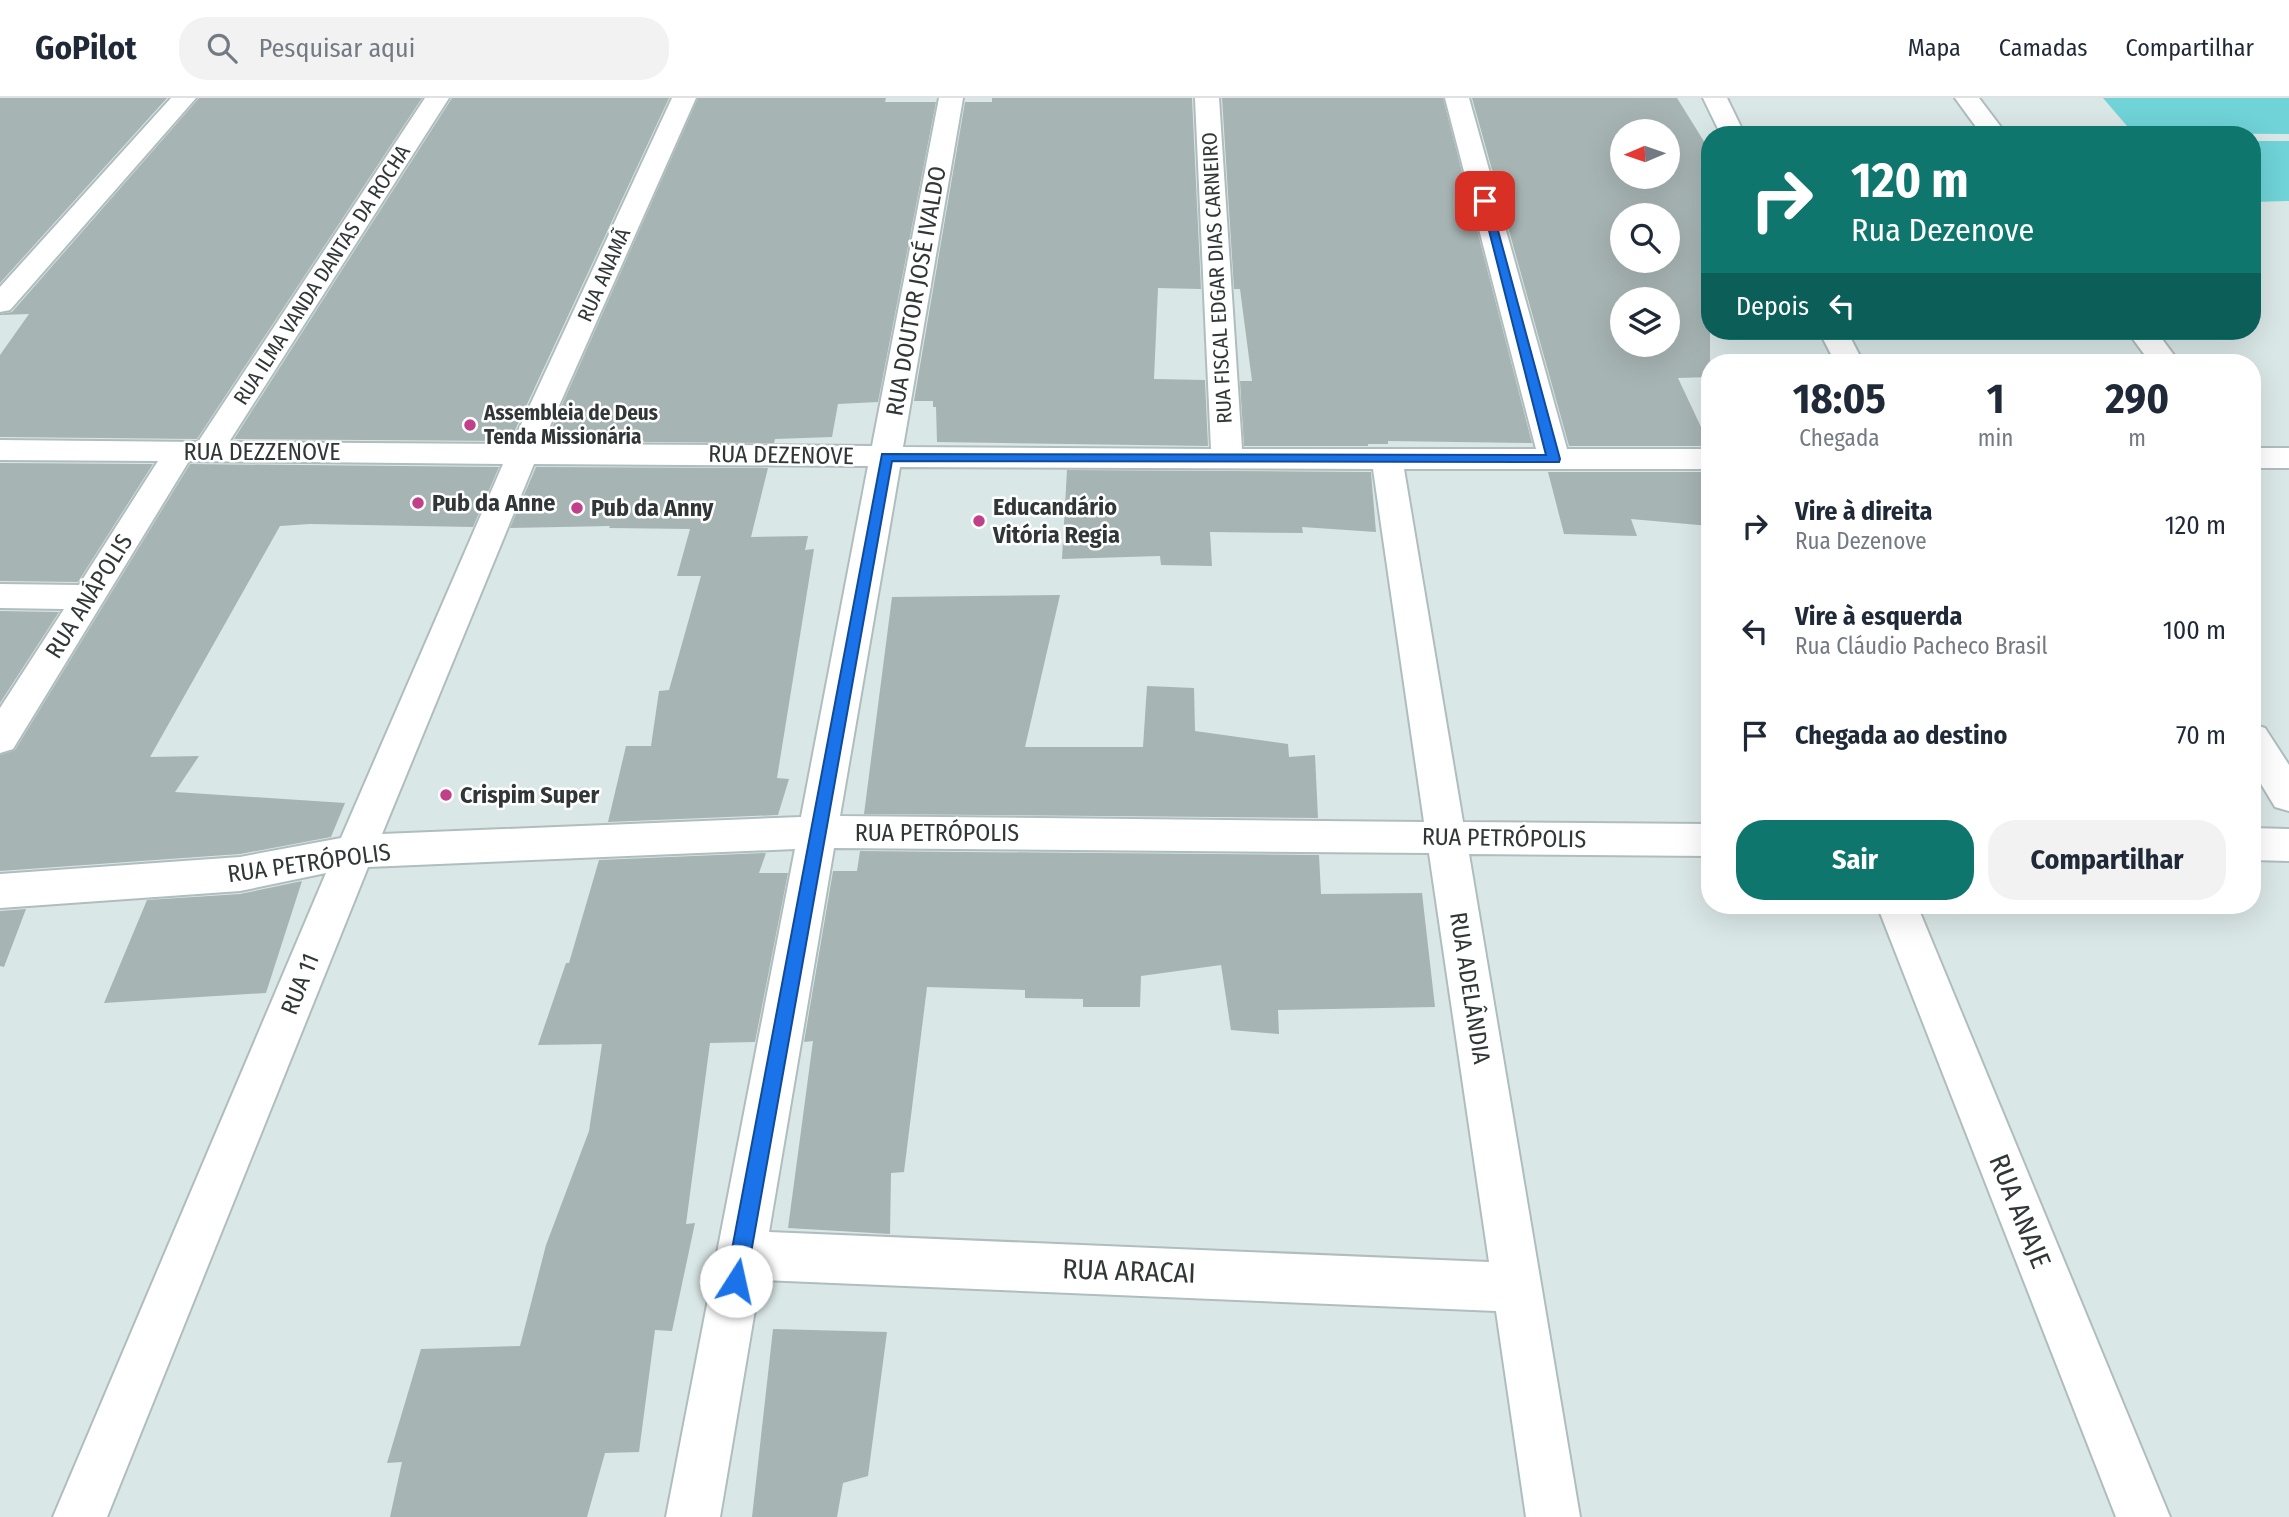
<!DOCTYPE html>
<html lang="pt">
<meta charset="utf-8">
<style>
body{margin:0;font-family:"Fira Sans Condensed",sans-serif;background:#f2f2f3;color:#1f2937;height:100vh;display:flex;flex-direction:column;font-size:26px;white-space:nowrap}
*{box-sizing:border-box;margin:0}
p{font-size:23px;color:#747a83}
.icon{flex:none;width:38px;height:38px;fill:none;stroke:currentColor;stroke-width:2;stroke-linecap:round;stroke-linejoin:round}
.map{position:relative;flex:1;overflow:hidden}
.panel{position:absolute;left:1701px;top:256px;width:560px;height:560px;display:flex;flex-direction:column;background:#fff;border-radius:28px;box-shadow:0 7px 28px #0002}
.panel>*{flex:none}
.banner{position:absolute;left:1701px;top:28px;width:560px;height:214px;border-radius:28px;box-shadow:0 7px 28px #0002;background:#0f766e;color:#fff;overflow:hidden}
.needle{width:46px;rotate:268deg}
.controls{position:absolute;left:1610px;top:21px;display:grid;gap:14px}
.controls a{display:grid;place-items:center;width:70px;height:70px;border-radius:50%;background:#fff;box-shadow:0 7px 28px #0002;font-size:35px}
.pin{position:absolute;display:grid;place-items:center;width:60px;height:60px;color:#fff;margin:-30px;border-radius:14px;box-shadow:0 4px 10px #0006}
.me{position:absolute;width:77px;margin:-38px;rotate:10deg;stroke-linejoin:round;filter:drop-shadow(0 0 5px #0008)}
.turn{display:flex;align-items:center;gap:24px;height:147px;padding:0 35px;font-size:32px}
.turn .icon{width:91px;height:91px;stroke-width:2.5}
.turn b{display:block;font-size:49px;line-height:60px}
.then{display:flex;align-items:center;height:66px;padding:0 35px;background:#0003;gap:14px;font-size:26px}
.eta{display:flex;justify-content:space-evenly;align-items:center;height:119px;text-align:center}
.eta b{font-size:42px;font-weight:700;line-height:49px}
.button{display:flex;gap:14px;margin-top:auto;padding:14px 35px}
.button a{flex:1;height:80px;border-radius:28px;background:#0f766e;color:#fff;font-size:28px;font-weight:700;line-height:80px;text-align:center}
.button a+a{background:#f2f2f3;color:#1f2937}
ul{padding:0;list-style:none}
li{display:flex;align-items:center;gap:21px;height:105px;padding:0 35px}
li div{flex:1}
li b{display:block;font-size:26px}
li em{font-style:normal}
header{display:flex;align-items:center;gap:42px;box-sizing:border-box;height:98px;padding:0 35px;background:#fff;border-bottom:2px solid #e0e1e3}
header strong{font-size:33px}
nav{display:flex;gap:38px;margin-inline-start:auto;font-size:24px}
.search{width:490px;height:63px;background:#f2f2f3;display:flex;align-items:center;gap:18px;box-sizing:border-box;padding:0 24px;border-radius:28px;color:#747a83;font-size:26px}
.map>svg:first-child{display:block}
.green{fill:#6fd3d7}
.building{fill:#a7b4b4;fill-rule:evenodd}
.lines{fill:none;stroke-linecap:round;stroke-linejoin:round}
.minor-casing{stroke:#b0bdbe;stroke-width:4}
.minor{fill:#fff;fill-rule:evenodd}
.route{fill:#1a73e8;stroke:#114b97;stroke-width:2}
.poi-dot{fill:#c1408a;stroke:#fff;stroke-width:2.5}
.labels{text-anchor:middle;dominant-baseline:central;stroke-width:5;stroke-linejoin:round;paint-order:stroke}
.far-street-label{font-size:21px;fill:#313737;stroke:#fff}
.far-poi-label{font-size:21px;font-weight:bold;fill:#313737;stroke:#fff;text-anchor:start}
.street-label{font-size:24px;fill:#313737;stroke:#fff}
.poi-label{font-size:24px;font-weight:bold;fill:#313737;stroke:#fff;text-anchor:start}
.near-street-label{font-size:28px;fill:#313737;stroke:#fff}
</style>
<header>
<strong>GoPilot</strong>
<div class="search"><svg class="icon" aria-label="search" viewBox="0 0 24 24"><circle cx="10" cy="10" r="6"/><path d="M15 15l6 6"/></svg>Pesquisar aqui</div>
<nav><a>Mapa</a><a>Camadas</a><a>Compartilhar</a></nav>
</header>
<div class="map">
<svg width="2289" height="1419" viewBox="0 0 2289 1419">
<rect width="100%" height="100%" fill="#dae7e7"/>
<path class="green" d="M 2103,0 L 2289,0 L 2289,36 L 2133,35 Z
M 2252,43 L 2289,43 L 2289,103 L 2252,104 Z"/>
<path class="building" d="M 0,0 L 167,0 L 0,185 Z
M 199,0 L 422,0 L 197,341 L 0,339 L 0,257 L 29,216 L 0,217 L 0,216 L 12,214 Z
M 452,0 L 669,0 L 510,343 L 234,341 Z
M 698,0 L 886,0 L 885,4 L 936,4 L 878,304 L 838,306 L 832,339 L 775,341 L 774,345 L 546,343 Z
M 992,0 L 1192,0 L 1201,191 L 1158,190 L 1154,281 L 1205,282 L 1208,348 L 937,344 L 936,309 L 933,309 L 933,303 L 914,303 L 965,4 L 992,4 Z
M 1222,0 L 1443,0 L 1532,345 L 1388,343 L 1388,346 L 1368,346 L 1368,348 L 1244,348 L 1240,283 L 1252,283 L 1240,191 L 1234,191 Z
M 1472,0 L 1677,0 L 1710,53 L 1710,279 L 1678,280 L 1710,348 L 1569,348 ZM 1622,33 L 1668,33 L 1668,79 L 1622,79 ZM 1622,117 L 1668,117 L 1668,163 L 1622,163 ZM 1622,201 L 1668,201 L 1668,247 L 1622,247 Z
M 0,365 L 153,366 L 78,484 L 0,483 Z
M 190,366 L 499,369 L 473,429 L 310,426 L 280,428 L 150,659 L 199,658 L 175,694 L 345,705 L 331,739 L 240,756 L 0,773 L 0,657 L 15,652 Z
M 536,369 L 768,370 L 751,439 L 808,438 L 805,452 L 814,451 L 777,680 L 789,681 L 778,717 L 608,724 L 626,648 L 651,648 L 659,593 L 669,592 L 701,478 L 677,478 L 690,431 L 609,430 L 610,428 L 510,430 Z
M 1067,372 L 1371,374 L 1376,434 L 1302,429 L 1303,435 L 1210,434 L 1212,468 L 1161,467 L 1160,458 L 1062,461 Z
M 1548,374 L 1710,374 L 1710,428 L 1631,421 L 1637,438 L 1564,436 Z
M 1060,497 L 1025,649 L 1143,649 L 1147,588 L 1194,590 L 1195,633 L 1288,646 L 1289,659 L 1315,657 L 1318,720 L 864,716 L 892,499 Z
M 0,513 L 59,514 L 0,605 Z
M 860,753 L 1319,757 L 1321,796 L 1422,795 L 1435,909 L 1278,912 L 1279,936 L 1231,932 L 1221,867 L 1141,878 L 1140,909 L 1083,909 L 1083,901 L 1025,900 L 1025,892 L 927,889 L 904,1074 L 891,1075 L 890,1136 L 788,1130 L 813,943 L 804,944 L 833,773 L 857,773 Z
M 766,755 L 759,775 L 788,775 L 755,944 L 710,945 L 686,1126 L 695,1125 L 672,1233 L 655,1232 L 639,1354 L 605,1355 L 587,1419 L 390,1419 L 402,1364 L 387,1365 L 421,1251 L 520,1248 L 546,1147 L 589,1033 L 602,946 L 538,947 L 566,865 L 569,865 L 599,762 Z
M 302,783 L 266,895 L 104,905 L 147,802 L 240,796 Z
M 26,811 L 4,869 L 0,868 L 0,813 Z
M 773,1231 L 887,1234 L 868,1378 L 843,1385 L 837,1419 L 752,1419 Z"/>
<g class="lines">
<g class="minor-casing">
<path id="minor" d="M 171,0 L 196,0 L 10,212 L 0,214 L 0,189 Z
M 425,0 L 449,0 L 229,344 L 512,346 L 672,0 L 696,0 L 542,346 L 872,348 L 939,0 L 963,0 L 903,349 L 1211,351 L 1195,0 L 1219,0 L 1242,351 L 1536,351 L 1445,0 L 1469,0 L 1567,351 L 1710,351 L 1710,371 L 1404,371 L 1463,724 L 1710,726 L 1710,758 L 1469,756 L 1580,1419 L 1526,1419 L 1496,1213 L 760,1182 L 720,1419 L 666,1419 L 795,751 L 368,769 L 107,1419 L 53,1419 L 326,775 L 240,793 L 0,810 L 0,776 L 240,759 L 341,740 L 503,366 L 189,363 L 13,651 L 0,655 L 0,610 L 64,511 L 0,510 L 0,486 L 79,487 L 158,363 L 0,362 L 0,342 L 198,344 ZM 534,366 L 868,368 L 801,719 L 382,736 ZM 900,369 L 1373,371 L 1424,724 L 840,718 ZM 834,750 L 1429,755 L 1489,1164 L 769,1134 Z
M 1703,0 L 1727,0 L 1745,37 L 1721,37 Z
M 1955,0 L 1979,0 L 2007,37 L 1982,37 Z
M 1819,233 L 1847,233 L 1863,264 L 1835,264 Z
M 2127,233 L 2156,233 L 2179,264 L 2150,264 Z
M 2252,350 L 2289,350 L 2289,370 L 2252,370 Z
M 2252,626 L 2265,630 L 2289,667 L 2289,713 L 2275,709 L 2252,671 Z
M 2252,730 L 2289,731 L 2289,763 L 2252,762 Z
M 1877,807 L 1917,807 L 2170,1419 L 2116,1419 Z"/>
</g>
<use href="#minor" class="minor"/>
</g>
<path class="route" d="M 1481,101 L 1490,103 L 1560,361 L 1559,364 L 892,363 L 746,1183 L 743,1190 L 736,1193 L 729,1190 L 726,1183 L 882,356 L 1546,357 Z"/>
<g class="poi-dot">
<circle cx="470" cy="327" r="7"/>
<circle cx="418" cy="405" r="7"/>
<circle cx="577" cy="410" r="7"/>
<circle cx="979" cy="423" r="7"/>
<circle cx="446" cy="697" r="7"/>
</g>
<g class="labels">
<g class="far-street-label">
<text transform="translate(322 177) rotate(-57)">RUA ILMA VANDA DANTAS DA ROCHA</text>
<text transform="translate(604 177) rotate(-66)">RUA ANAMÃ</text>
<text transform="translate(1217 180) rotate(-93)">RUA FISCAL EDGAR DIAS CARNEIRO</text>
</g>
<g class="far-poi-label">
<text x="484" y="315">Assembleia de Deus<tspan x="484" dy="24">Tenda Missionária</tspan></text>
</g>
<g class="street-label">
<text transform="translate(916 193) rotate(-80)">RUA DOUTOR JOSÉ IVALDO</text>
<text x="262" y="354">RUA DEZZENOVE</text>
<text transform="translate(781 357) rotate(1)">RUA DEZENOVE</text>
<text transform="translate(89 498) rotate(-58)">RUA ANÁPOLIS</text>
<text x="937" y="735">RUA PETRÓPOLIS</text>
<text transform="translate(1504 740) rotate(1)">RUA PETRÓPOLIS</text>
<text transform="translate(309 765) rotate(-8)">RUA PETRÓPOLIS</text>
<text transform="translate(300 886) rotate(-68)">RUA 11</text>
<text transform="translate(1470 890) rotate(81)">RUA ADELÂNDIA</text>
</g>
<g class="poi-label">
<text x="432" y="405">Pub da Anne</text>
<text x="993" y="409">Educandário<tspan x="993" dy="28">Vitória Regia</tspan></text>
<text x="591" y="410">Pub da Anny</text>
<text x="460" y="697">Crispim Super</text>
</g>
<g class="near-street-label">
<text transform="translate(2020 1113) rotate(68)">RUA ANAJE</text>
<text transform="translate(1129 1173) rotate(2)">RUA ARACAI</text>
</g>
</g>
</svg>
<div class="controls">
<a><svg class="needle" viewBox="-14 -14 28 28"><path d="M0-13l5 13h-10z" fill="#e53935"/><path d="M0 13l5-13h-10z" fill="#747a83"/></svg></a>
<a><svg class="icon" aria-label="search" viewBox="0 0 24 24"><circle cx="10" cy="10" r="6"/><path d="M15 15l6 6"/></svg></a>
<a><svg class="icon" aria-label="layers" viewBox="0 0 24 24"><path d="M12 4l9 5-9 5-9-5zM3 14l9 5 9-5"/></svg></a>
</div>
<div class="pin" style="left:1485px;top:103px;background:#d93025"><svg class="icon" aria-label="arrive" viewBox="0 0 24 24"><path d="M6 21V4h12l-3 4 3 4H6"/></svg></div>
<svg class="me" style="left:736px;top:1183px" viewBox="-20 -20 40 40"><circle r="19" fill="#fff"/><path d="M0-13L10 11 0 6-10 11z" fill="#1a73e8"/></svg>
<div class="banner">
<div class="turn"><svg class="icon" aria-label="right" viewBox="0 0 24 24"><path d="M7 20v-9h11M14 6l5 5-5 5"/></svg><div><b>120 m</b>Rua Dezenove</div></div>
<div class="then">Depois<svg class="icon" aria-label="left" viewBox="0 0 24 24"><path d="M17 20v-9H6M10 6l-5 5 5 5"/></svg></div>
</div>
<section class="panel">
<div class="eta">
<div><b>18:05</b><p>Chegada</p></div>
<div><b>1</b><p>min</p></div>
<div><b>290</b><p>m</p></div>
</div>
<ul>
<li><svg class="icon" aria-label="right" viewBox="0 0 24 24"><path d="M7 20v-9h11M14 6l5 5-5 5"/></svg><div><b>Vire à direita</b><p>Rua Dezenove</p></div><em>120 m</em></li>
<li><svg class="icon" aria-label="left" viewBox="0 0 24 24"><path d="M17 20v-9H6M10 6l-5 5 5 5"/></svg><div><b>Vire à esquerda</b><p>Rua Cláudio Pacheco Brasil</p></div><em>100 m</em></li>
<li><svg class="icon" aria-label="arrive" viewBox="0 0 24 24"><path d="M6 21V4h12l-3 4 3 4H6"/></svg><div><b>Chegada ao destino</b></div><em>70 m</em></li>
</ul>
<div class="button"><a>Sair</a><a>Compartilhar</a></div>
</section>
</div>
